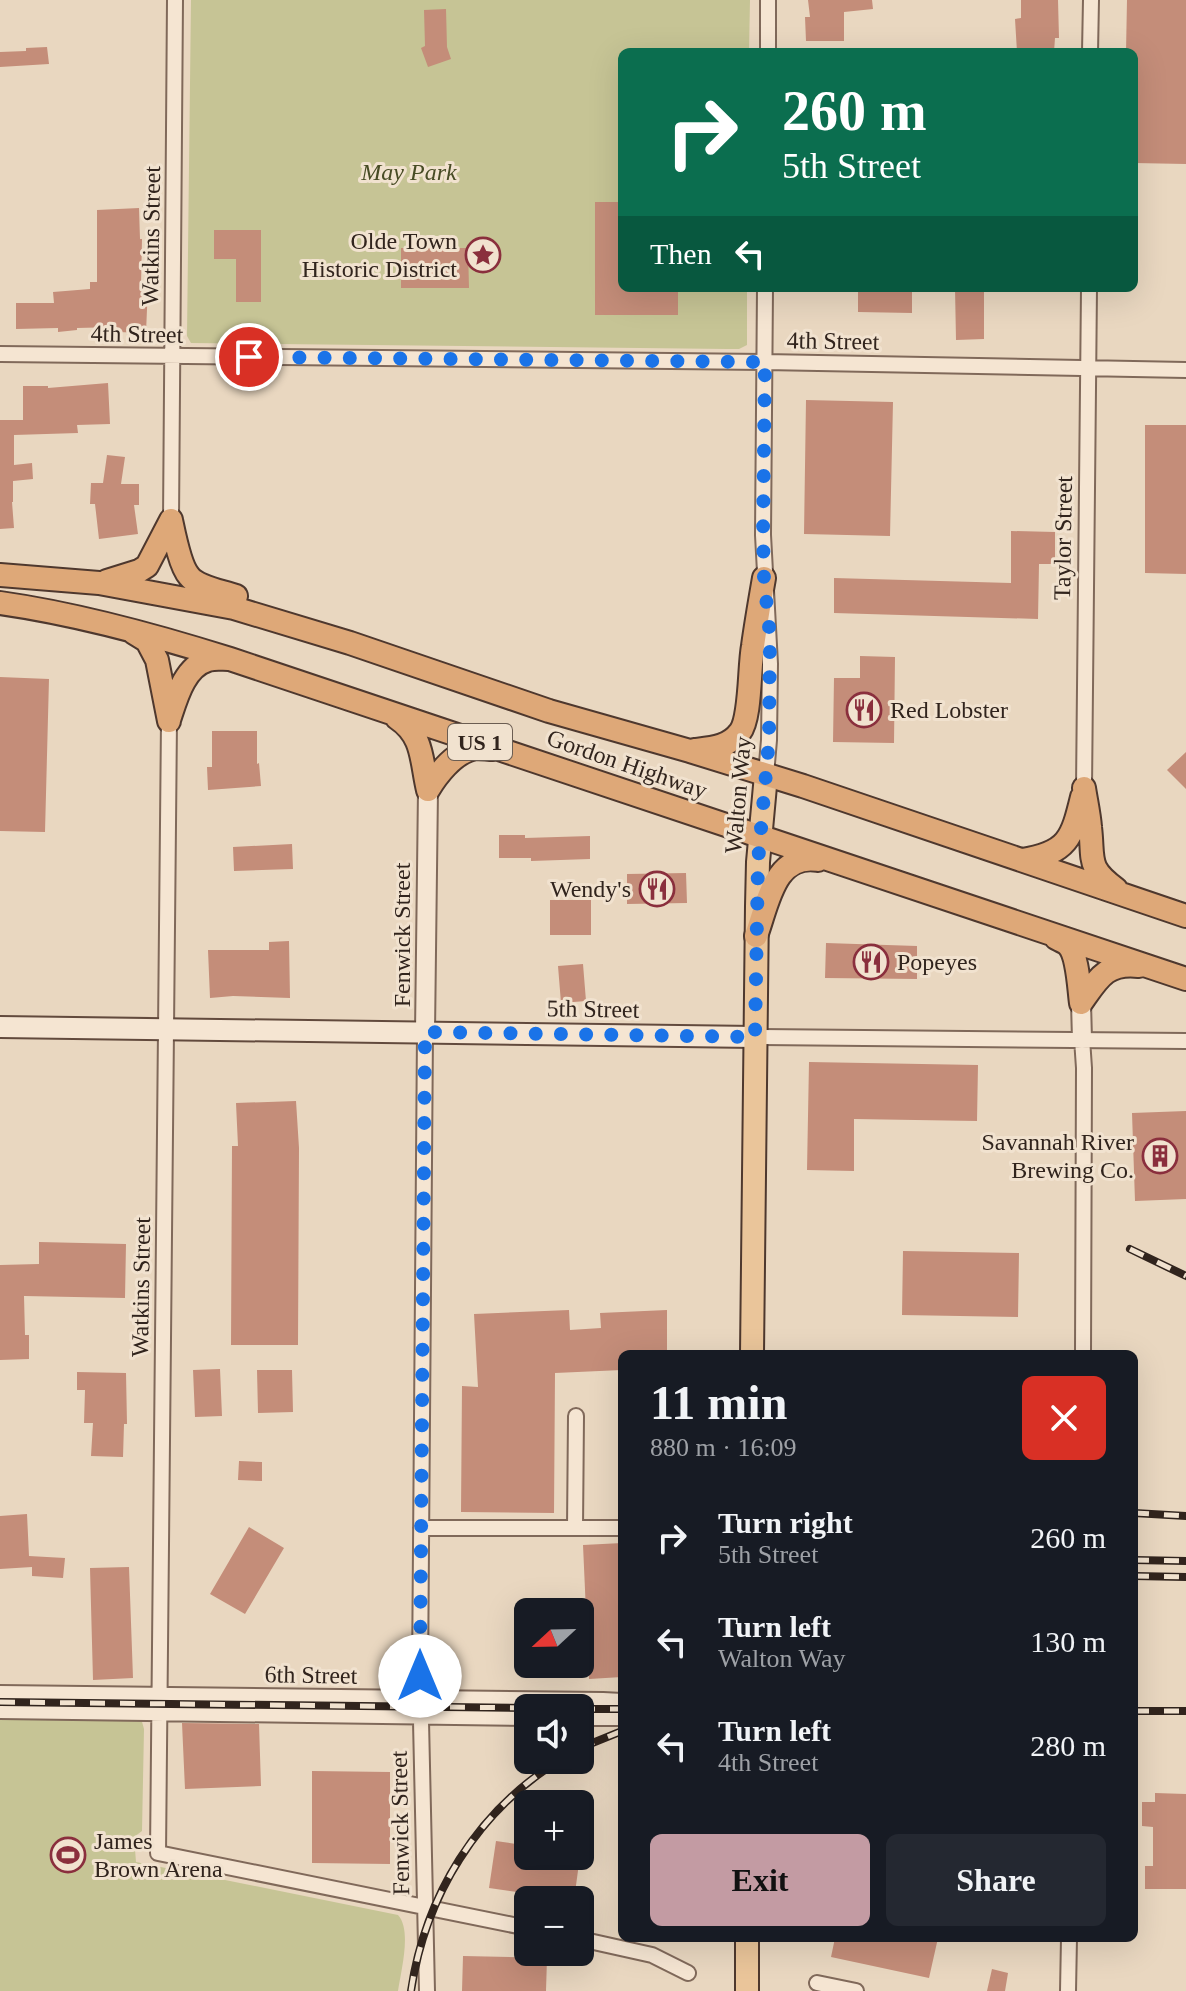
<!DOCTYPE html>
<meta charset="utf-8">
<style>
body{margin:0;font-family:Georgia,serif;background:#242831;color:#f1f3f6;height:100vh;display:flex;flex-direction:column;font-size:30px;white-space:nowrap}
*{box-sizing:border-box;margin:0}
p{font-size:26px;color:#9ea1a6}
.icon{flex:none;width:44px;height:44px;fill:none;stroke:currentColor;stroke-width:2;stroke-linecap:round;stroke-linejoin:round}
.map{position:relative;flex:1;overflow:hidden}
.drawer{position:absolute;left:618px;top:1350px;width:520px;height:592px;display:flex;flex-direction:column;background:#171b24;border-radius:12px;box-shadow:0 8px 32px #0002}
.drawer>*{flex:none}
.guide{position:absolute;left:618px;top:48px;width:520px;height:244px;border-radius:12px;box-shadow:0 8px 32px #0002;background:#0b6e4f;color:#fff;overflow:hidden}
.needle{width:52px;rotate:248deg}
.controls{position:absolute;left:514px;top:1598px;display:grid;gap:16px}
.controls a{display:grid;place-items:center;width:80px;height:80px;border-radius:12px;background:#171b24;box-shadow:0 8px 32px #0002;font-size:40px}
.pin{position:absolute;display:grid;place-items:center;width:68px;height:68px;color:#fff;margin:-34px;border:4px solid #fff;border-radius:50%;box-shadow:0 2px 8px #0007}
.me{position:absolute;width:88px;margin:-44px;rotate:0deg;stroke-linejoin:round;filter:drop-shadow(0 0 6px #0008)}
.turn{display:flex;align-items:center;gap:28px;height:168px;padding:0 32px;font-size:36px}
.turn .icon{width:104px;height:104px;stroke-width:2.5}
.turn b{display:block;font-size:56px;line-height:68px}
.then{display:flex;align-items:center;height:76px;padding:0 32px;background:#0003;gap:16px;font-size:30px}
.round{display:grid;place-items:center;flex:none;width:84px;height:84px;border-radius:12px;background:#242831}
.summary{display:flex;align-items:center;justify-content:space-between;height:136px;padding:0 32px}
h1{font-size:48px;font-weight:800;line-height:60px}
.primary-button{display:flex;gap:16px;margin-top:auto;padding:16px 32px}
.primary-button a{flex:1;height:92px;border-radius:12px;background:#c39ba3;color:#111;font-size:32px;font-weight:800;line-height:92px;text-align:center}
.primary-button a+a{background:#242831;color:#f1f3f6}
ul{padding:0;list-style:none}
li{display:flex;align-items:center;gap:24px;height:104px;padding:0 32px}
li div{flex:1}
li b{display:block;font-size:30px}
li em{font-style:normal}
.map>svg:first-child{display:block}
.green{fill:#c6c495}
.building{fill:#c48d79}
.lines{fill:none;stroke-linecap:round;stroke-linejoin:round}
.minor-casing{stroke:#80695a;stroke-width:18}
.tertiary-casing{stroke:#80695a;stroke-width:22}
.secondary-casing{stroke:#624a3d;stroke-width:24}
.primary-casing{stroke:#4e382e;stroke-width:26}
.trunk-casing{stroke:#4e382e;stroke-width:26}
.minor{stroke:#f5e5d2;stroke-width:14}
.tertiary{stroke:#f5e5d2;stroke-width:18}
.secondary{stroke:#f5e5d2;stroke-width:20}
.primary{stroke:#eac59a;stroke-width:22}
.trunk{stroke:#dea878;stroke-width:22}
.rail-casing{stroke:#31241d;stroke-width:8}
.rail{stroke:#f1e2cf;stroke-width:5;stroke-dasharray:15;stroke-linecap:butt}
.route{stroke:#1a73e8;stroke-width:14;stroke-dasharray:0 25.2}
.labels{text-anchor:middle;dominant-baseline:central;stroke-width:6;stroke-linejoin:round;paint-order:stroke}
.shield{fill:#f1e2cf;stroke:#6b5d52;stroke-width:2}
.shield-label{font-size:22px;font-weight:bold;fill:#31241d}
.park-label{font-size:24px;font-style:italic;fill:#484c25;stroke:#f1e2cf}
.street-label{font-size:24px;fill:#31241d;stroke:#f1e2cf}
.poi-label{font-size:24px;fill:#31241d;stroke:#f1e2cf;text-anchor:end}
</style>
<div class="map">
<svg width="1186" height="1991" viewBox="0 0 1186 1991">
<rect width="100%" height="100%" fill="#e9d7c0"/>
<path class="green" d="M 191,0 L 750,0 L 749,52 L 622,52 L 622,288 L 747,288 L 747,345 L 739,349 L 727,349 L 191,343 L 187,336 Z
M 0,1715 L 141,1718 L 144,1729 L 142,1831 L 134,1837 L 136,1862 L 398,1915 C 412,1930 401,1971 398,1991 L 0,1991 Z"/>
<path class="building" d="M 808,0 L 872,0 L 873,9 L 844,12 L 844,41 L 806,41 L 805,17 L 810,17 Z
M 1021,0 L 1058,0 L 1059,38 L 1055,38 L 1054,52 L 1017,52 L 1015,19 L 1021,18 Z
M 1127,0 L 1186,0 L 1186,164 L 1134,163 L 1134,52 L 1126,52 Z
M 446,9 L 447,47 L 451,59 L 428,67 L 421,48 L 425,46 L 424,10 Z
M 47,47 L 49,64 L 0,67 L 0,52 L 26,51 L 26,48 Z
M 595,202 L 622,202 L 622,288 L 678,288 L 678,315 L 595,315 Z
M 139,208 L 140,239 L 142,239 L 141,285 L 148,285 L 146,333 L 117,332 L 117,327 L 77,328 L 77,330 L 58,332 L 58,328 L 16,329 L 16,303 L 54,303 L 53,292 L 90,289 L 90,282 L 97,282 L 97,210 Z
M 214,230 L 261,230 L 261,302 L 236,302 L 236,259 L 214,259 Z
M 401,248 L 468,248 L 469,288 L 401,288 Z
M 858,288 L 912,288 L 912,313 L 858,312 Z
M 955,288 L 984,288 L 984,339 L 956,340 Z
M 108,383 L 110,424 L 77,425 L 78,433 L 14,435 L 14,465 L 32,463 L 33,479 L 13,481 L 13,502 L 12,502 L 14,528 L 0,529 L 0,420 L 23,420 L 23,386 L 48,386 L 48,388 Z
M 806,400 L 893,402 L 890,536 L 804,534 Z
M 1145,425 L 1186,425 L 1186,574 L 1145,573 Z
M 107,455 L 125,457 L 121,484 L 139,484 L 139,505 L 134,505 L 138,534 L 99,539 L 95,504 L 90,504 L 91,483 L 103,483 Z
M 1011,531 L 1055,532 L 1055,564 L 1039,564 L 1038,619 L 834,613 L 834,578 L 1011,583 Z
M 860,656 L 895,657 L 894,743 L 833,742 L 834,678 L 860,678 Z
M 0,677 L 49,679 L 45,832 L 0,831 Z
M 212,731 L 257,731 L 257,764 L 259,763 L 261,786 L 208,790 L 207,767 L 212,767 Z
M 1186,752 L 1186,789 L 1167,770 Z
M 499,835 L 525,835 L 525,838 L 590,836 L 590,859 L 531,861 L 531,858 L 499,858 Z
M 292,844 L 293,869 L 234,871 L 233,847 Z
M 686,873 L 687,903 L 627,904 L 627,874 Z
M 550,900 L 591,900 L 591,935 L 550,935 Z
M 289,941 L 290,998 L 233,996 L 210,998 L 208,950 L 269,950 L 269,942 Z
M 826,943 L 917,946 L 917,979 L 825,978 Z
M 583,964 L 586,1001 L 561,1003 L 558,966 Z
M 809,1062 L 978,1065 L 977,1121 L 854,1119 L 854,1171 L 807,1170 Z
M 296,1101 L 299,1148 L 298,1345 L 231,1345 L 232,1146 L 238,1146 L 236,1103 Z
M 1186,1111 L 1186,1199 L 1135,1201 L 1132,1113 Z
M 39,1242 L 126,1244 L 125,1298 L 24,1296 L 25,1335 L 29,1335 L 29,1359 L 0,1360 L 0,1265 L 39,1264 Z
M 903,1251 L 1019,1253 L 1018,1317 L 902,1315 Z
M 569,1310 L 570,1330 L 601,1328 L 600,1313 L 667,1310 L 667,1354 L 622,1354 L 622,1370 L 555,1373 L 554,1513 L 461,1512 L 462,1386 L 478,1387 L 474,1314 Z
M 220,1369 L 222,1416 L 195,1417 L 193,1370 Z
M 257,1370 L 292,1370 L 293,1412 L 258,1413 Z
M 77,1372 L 126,1373 L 127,1424 L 124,1424 L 123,1457 L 91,1456 L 93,1423 L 84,1423 L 85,1390 L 77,1390 Z
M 239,1461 L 262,1462 L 262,1481 L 238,1480 Z
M 27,1514 L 29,1556 L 65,1558 L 63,1578 L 32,1576 L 32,1567 L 0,1569 L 0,1516 Z
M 249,1527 L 284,1548 L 245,1614 L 210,1594 Z
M 622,1543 L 622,1677 L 589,1679 L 583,1545 Z
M 129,1567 L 133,1678 L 93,1680 L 90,1568 Z
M 182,1723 L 259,1724 L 261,1786 L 185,1789 Z
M 312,1771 L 390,1772 L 390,1864 L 312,1863 Z
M 1155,1793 L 1186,1794 L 1186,1889 L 1145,1889 L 1145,1866 L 1153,1866 L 1153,1827 L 1142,1826 L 1142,1802 L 1155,1802 Z
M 520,1813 L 528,1813 L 528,1856 L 580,1856 L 574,1900 L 489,1888 L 496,1841 L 516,1844 Z
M 835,1938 L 938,1938 L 929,1978 L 831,1957 Z
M 463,1956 L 547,1958 L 546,1991 L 462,1991 Z
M 992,1969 L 1008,1973 L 1005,1991 L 987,1991 Z"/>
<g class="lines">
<g class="minor-casing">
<path id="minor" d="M 768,52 L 768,0
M 1090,52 L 1091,0
M 765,288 L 763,535 L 770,664 L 769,740 L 766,775
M 0,354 L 765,362 L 1186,370
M 171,520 L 175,0
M 169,721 L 158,1853 L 528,1928
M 1084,788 L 1089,288
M 425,1032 L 420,1676 L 427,1991
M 755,1037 L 1186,1041
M 1082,1039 L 1084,1068 L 1083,1354
M 421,1528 L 622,1528
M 575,1528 L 576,1416
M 0,1693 L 603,1700 L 622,1701
M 0,1711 L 528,1718
M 580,1718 L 622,1718
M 580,1939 L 652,1955 L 688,1973
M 817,1983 L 856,1991
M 1068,1991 L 1069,1938"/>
</g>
<g class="tertiary-casing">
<path id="tertiary" d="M 1081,1003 L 1082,1039
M 425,1032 L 428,790"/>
</g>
<g class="secondary-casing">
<path id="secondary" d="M 0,1027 L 755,1037"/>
</g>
<g class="primary-casing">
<path id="primary" d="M 752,1354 L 757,906 L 758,862 L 766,775
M 747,1991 L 747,1938"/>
</g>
<g class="trunk-casing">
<path id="trunk" d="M 171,520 C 174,534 180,566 189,576 C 198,588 223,591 236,596
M 0,575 L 99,583 L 234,608 L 350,643 L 549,711 L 690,751 L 803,786 L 1186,916
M 107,581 L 139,571 L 147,566 L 171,520
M 0,603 C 78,614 154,635 230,659 L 1186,979
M 134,633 L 147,641 L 157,660 L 169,721
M 397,718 C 424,736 421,761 428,790
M 169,720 C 176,699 184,667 208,660 C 214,658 222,659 228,659
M 695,750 C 712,748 729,747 740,732 C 751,718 749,667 753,646 C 756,624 760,601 764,578
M 1084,788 C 1086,801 1089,814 1090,827 C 1094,860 1086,867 1116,889
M 428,790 C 437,775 453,754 472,749 C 478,747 486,749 493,749
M 1022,860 C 1068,853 1072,838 1082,797
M 756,936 C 768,904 774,853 818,860
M 1056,938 C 1058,939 1066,943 1068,945 C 1078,955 1079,989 1081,1003
M 1081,1003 C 1098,979 1106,962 1139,966"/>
</g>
<use href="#minor" class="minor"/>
<use href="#tertiary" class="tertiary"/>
<use href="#secondary" class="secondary"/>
<use href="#primary" class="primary"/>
<use href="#trunk" class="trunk"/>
<g class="rail-casing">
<path id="rail" d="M 1130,1249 L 1186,1276
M 1134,1513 L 1186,1516
M 1134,1560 L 1186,1561
M 1134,1576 L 1186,1577
M 0,1702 L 534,1708
M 580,1709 L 622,1709
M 1134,1711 L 1186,1711
M 580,1748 L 622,1731
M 411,1991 C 425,1896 477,1811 560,1760"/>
</g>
<use href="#rail" class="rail"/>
</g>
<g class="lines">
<path class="route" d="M 249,357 L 765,362 L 763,535 L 764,578 L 770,636 L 769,740 L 758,862 L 755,1037 L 425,1032 L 420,1676"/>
</g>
<defs>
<g id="sight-ring" transform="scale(1.8)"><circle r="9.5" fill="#f1e2cf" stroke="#8a2f3d" stroke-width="1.5"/><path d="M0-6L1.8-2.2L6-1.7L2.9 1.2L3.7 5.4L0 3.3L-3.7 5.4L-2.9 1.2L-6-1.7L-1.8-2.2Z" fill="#8a2f3d"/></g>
<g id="restaurant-ring" transform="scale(1.8)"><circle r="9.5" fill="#f1e2cf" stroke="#8a2f3d" stroke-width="1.5"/><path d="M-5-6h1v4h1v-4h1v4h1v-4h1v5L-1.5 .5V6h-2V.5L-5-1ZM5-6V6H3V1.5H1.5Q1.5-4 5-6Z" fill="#8a2f3d"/></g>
<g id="building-ring" transform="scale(1.8)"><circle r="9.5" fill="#f1e2cf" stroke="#8a2f3d" stroke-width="1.5"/><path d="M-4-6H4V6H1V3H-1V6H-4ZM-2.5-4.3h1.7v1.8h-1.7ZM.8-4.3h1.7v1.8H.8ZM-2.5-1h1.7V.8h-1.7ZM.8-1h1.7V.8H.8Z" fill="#8a2f3d"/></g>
<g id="stadium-ring" transform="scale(1.8)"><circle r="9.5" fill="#f1e2cf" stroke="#8a2f3d" stroke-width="1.5"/><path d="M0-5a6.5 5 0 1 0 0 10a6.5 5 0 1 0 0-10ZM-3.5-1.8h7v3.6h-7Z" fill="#8a2f3d"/></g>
</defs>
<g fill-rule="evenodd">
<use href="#sight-ring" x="483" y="255"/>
<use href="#restaurant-ring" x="864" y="710"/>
<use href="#restaurant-ring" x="657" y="889"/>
<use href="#restaurant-ring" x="871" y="962"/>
<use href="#building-ring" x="1160" y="1156"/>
<use href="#stadium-ring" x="68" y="1855"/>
</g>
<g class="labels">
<rect class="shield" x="448" y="724" width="64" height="36" rx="6"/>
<g class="shield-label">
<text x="480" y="742">US 1</text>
</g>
<g class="park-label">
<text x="409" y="172">May Park</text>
</g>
<g class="street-label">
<text transform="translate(151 236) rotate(-89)">Watkins Street</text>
<text transform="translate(137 334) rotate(1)">4th Street</text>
<text transform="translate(833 341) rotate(1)">4th Street</text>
<text transform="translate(1063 538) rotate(-89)">Taylor Street</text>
<text transform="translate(627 764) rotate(19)">Gordon Highway</text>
<text transform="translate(738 795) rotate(-85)">Walton Way</text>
<text transform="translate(402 935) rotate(-90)">Fenwick Street</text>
<text transform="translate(593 1009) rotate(1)">5th Street</text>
<text transform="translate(141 1287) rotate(-89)">Watkins Street</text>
<text transform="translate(311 1675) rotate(1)">6th Street</text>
<text transform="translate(400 1823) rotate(-91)">Fenwick Street</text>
</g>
<g class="poi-label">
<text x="457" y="241">Olde Town<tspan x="457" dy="28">Historic District</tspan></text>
<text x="890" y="710" text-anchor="start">Red Lobster</text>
<text x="631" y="889">Wendy's</text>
<text x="897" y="962" text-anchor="start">Popeyes</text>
<text x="1134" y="1142">Savannah River<tspan x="1134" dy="28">Brewing Co.</tspan></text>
<text x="94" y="1841" text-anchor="start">James<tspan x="94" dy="28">Brown Arena</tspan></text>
</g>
</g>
</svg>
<div class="controls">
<a><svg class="needle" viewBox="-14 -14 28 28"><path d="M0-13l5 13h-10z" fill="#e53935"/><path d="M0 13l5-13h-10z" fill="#9ea1a6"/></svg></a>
<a><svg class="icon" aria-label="sound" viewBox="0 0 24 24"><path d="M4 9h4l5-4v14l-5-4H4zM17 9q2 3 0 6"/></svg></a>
<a>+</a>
<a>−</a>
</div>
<div class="pin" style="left:249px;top:357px;background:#d93025"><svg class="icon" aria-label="arrive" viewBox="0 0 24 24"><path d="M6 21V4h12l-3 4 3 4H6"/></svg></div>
<svg class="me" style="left:420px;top:1676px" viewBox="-20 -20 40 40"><circle r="19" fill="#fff"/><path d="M0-13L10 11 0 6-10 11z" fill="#1a73e8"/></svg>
<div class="guide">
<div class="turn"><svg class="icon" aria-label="right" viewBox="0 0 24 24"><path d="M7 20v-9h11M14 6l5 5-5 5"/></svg><div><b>260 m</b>5th Street</div></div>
<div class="then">Then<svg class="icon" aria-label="left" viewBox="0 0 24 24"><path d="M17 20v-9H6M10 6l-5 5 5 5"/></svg></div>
</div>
<section class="drawer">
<div class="summary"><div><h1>11 min</h1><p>880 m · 16:09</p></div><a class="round" style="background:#d93025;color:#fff"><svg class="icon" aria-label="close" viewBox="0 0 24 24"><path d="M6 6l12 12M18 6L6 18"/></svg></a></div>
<ul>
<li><svg class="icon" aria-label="right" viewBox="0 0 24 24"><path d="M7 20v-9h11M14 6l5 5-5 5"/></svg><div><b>Turn right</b><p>5th Street</p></div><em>260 m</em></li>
<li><svg class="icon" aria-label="left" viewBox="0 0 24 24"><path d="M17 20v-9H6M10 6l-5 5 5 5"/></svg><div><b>Turn left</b><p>Walton Way</p></div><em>130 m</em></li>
<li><svg class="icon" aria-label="left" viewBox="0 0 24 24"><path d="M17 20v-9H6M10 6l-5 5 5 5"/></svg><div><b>Turn left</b><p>4th Street</p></div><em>280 m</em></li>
</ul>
<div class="primary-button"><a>Exit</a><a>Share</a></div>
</section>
</div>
